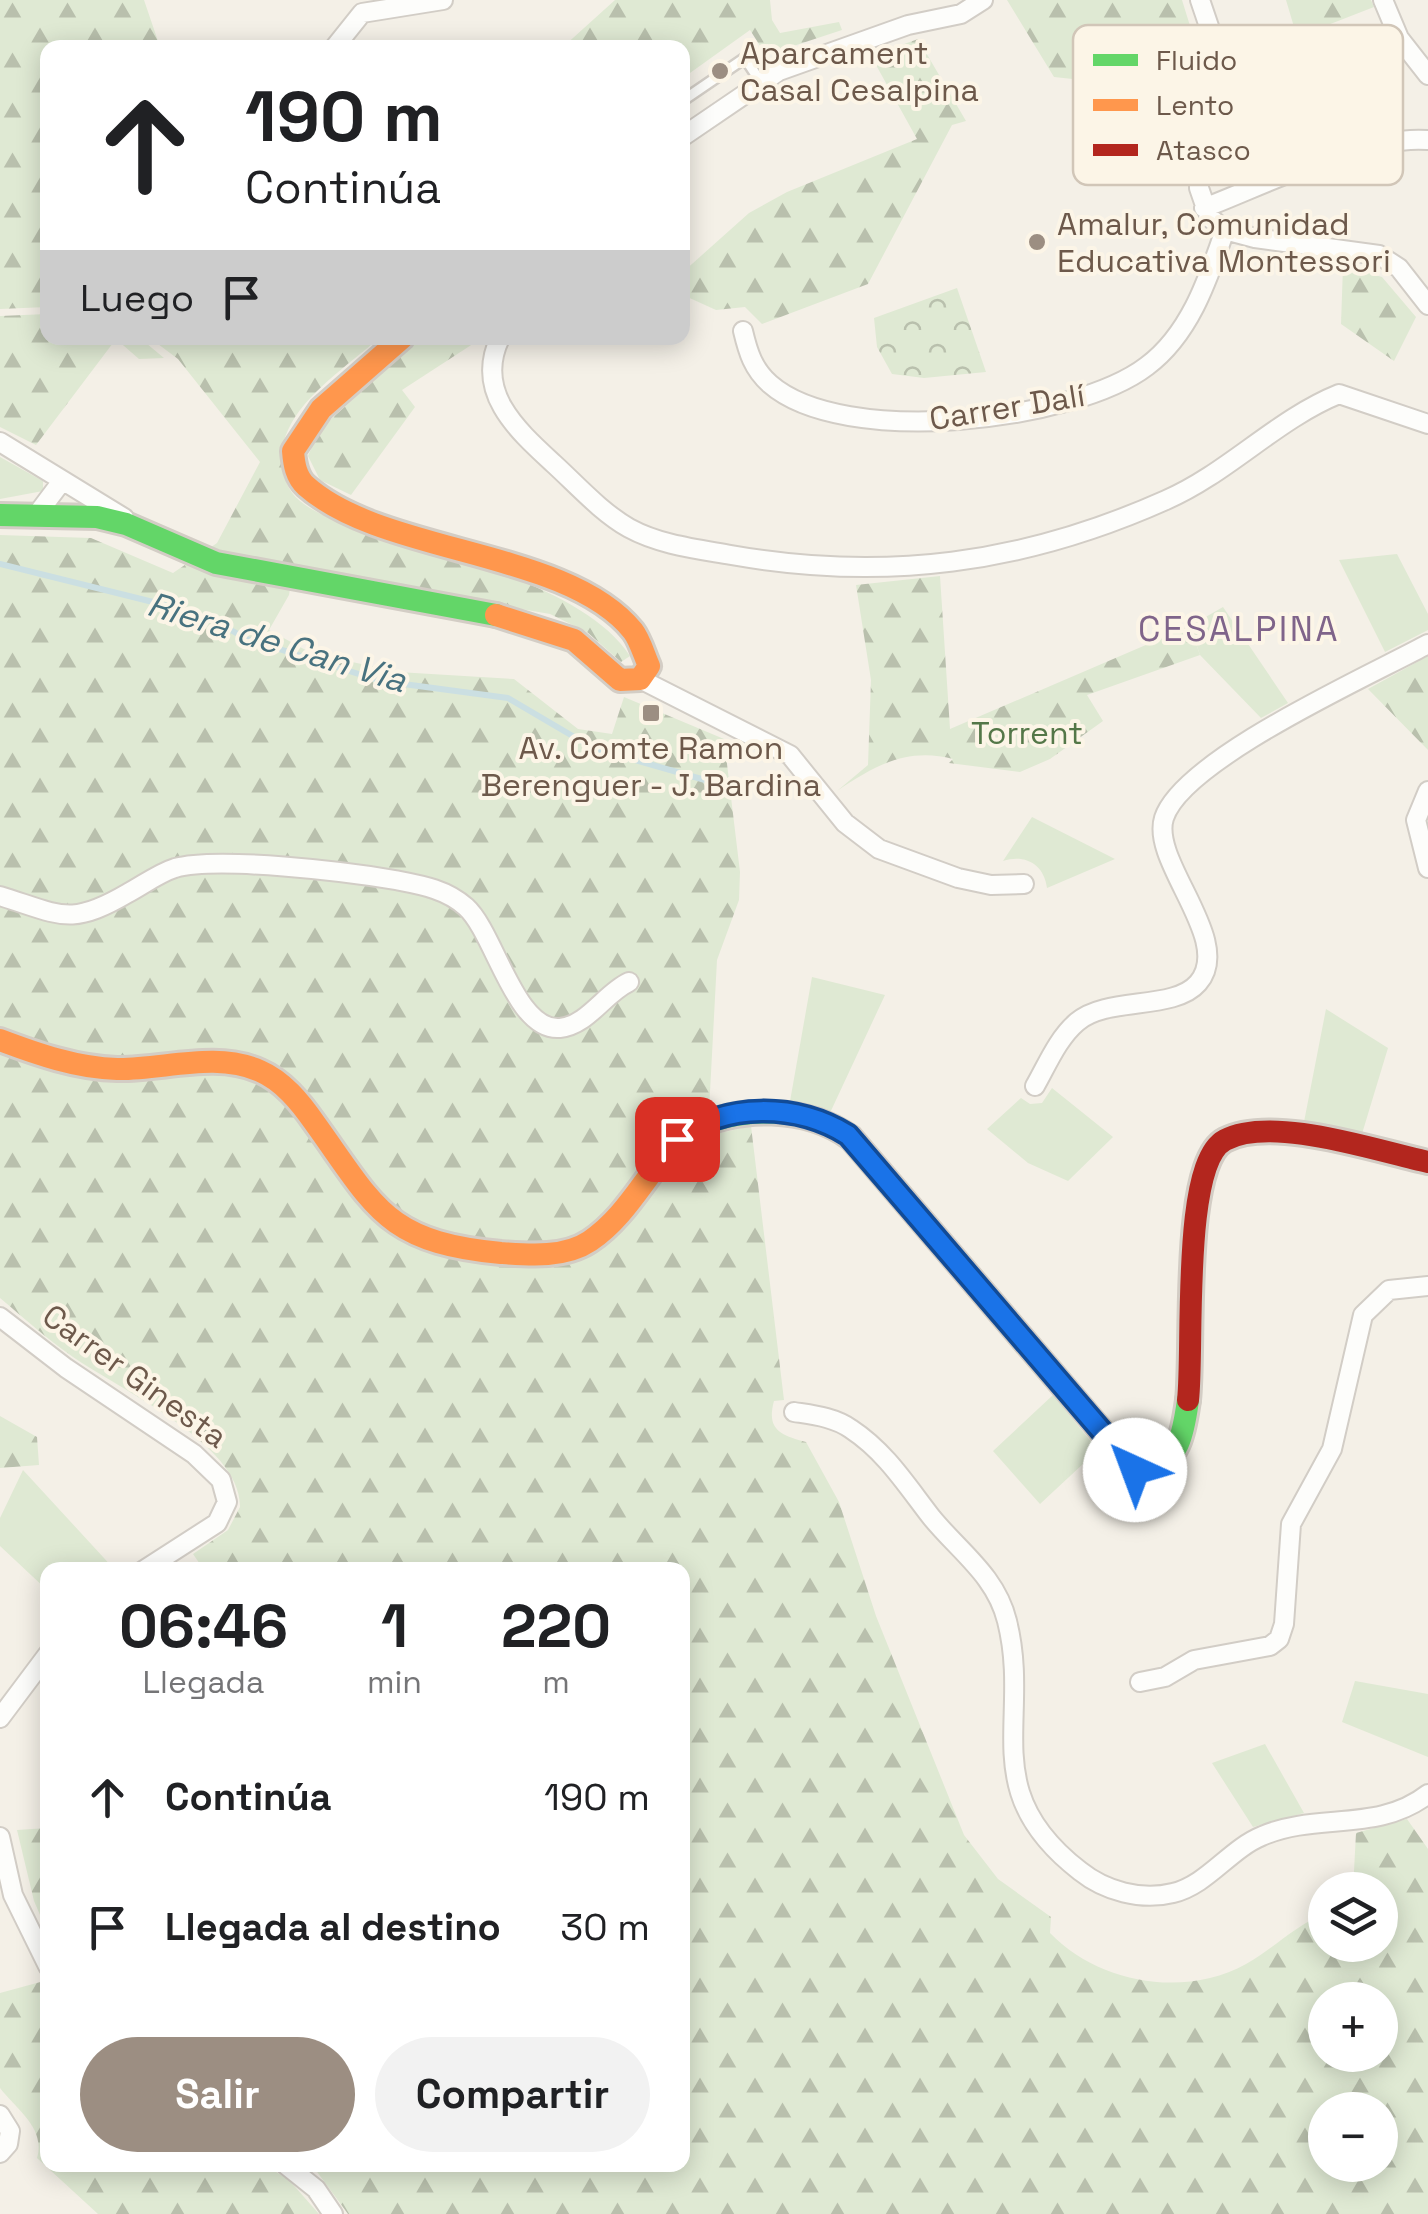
<!DOCTYPE html>
<html lang="es">
<meta charset="utf-8">
<style>
body{margin:0;font-family:"Space Grotesk",sans-serif;background:#f2f2f2;color:#202124;height:100vh;display:flex;flex-direction:column;font-size:38px;white-space:nowrap}
*{box-sizing:border-box;margin:0}
p{font-size:32px;color:#757577}
.icon{flex:none;width:55px;height:55px;fill:none;stroke:currentColor;stroke-width:2;stroke-linecap:round;stroke-linejoin:round}
.map{position:relative;flex:1;overflow:hidden}
.side{position:absolute;left:40px;top:1562px;width:650px;height:610px;display:flex;flex-direction:column;background:#fff;border-radius:20px;box-shadow:0 5px 25px #0003}
.side>*{flex:none}
.hud{position:absolute;left:40px;top:40px;width:650px;height:305px;border-radius:20px;box-shadow:0 5px 25px #0003;background:#fff;color:#202124;overflow:hidden}
.buttons{position:absolute;left:1308px;top:1872px;display:grid;gap:20px}
.buttons a{display:grid;place-items:center;width:90px;height:90px;border-radius:50%;background:#fff;box-shadow:0 5px 25px #0003;font-size:50px}
.pin{position:absolute;display:grid;place-items:center;width:85px;height:85px;color:#fff;margin:-42px;border-radius:20px;box-shadow:0 5px 15px #0006}
.me{position:absolute;width:110px;margin:-55px;rotate:317deg;stroke-linejoin:round;filter:drop-shadow(0 0 8px #0008)}
.turn{display:flex;align-items:center;gap:35px;height:210px;padding:0 40px;font-size:45px}
.turn .icon{width:130px;height:130px;stroke-width:2.5}
.turn b{display:block;font-size:70px;line-height:85px}
.then{display:flex;align-items:center;height:95px;padding:0 40px;background:#0003;gap:20px;font-size:38px}
.eta{display:flex;justify-content:space-evenly;align-items:center;height:170px;text-align:center}
.eta b{font-size:60px;font-weight:600;line-height:70px}
.cta{display:flex;gap:20px;margin-top:auto;padding:20px 40px}
.cta a{flex:1;height:115px;border-radius:60px;background:#9c8e82;color:#fff;font-size:40px;font-weight:600;line-height:115px;text-align:center}
.cta a+a{background:#f2f2f2;color:#202124}
ul{padding:0;list-style:none}
li{display:flex;align-items:center;gap:30px;height:130px;padding:0 40px}
li div{flex:1}
li b{display:block;font-size:38px}
li em{font-style:normal}
.map>svg:first-child{display:block}
.green{fill:#dfe9d3}
.forest{fill:url(#forest-firs);fill-rule:evenodd}
.park{fill:url(#park-crowns)}
.lines{fill:none;stroke-linecap:round;stroke-linejoin:round}
.stream{stroke:#cbdfe2;stroke-width:6}
.lane-casing{stroke:#d2cdc6;stroke-width:14}
.street-casing{stroke:#d2cdc6;stroke-width:22}
.fast-casing{stroke:#d3cdc5;stroke-width:28}
.slow-casing{stroke:#d3cdc5;stroke-width:28}
.jam-casing{stroke:#d3cdc5;stroke-width:28}
.lane{stroke:#fdfdfb;stroke-width:9}
.street{stroke:#fdfdfb;stroke-width:18}
.fast{stroke:#63d668;stroke-width:22}
.slow{stroke:#ff974d;stroke-width:22}
.jam{stroke:#b3261e;stroke-width:22}
.route-casing{stroke:#114b97;stroke-width:25}
.route{stroke:#1a73e8;stroke-width:18}
.poi-dot{fill:#9c8e82;stroke:#fcf5e7;stroke-width:4}
.labels{text-anchor:middle;dominant-baseline:central;stroke-width:8;stroke-linejoin:round;paint-order:stroke}
.poi-label{font-size:32px;fill:#6d594b;stroke:#fcf5e7;text-anchor:start}
.street-label{font-size:32px;fill:#6d594b;stroke:#fcf5e7}
.park-label{font-size:32px;fill:#547748;stroke:#fcf5e7}
.neighbourhood-label{font-size:35px;letter-spacing:2.5px;fill:#7f648a;stroke:#fcf5e7}
.water-label{font-size:35px;font-style:italic;fill:#48727f;stroke:#fcf5e7}
.key{fill:#fcf5e7;stroke:#d1c6b8;stroke-width:2.5}
.key-label{font-size:28px;fill:#6d594b}
</style>
<div class="map">
<svg width="1428" height="2214" viewBox="0 0 1428 2214">
<defs>
<pattern id="forest-firs" width="22" height="20" patternUnits="userSpaceOnUse" patternTransform="scale(2.5)"><rect width="22" height="20" fill="#dfe9d3"/><path d="M5 1l3.5 6h-7zM16 11l3.5 6h-7z" fill="#b9c0ad"/></pattern>
<pattern id="park-crowns" width="20" height="18" patternUnits="userSpaceOnUse" patternTransform="scale(2.5)"><rect width="20" height="18" fill="#dfe9d3"/><path d="M2 6a3 3 0 1 1 6 0M12 15a3 3 0 1 1 6 0" fill="none" stroke="#b9c0ad"/></pattern>
</defs>
<rect width="100%" height="100%" fill="#f4f0e7"/>
<path class="green" d="M 0,457 L 43,481 L 43,491 L 0,499 Z
M 1397,554 L 1428,614 L 1428,630 L 1385,652 L 1339,560 Z
M 1223,607 L 1288,703 L 1261,718 L 1200,655 L 1190,626 Z
M 1032,817 L 1115,859 L 1047,888 C 1044,864 1025,854 1003,861 Z
M 812,977 L 885,995 L 829,1115 L 789,1107 Z
M 1326,1009 L 1388,1048 L 1361,1137 L 1303,1127 Z
M 1052,1088 L 1113,1137 L 1068,1181 L 1028,1163 L 987,1129 L 1021,1098 L 1030,1104 L 1042,1103 Z
M 1053,1395 L 1098,1450 L 1040,1504 L 993,1451 Z
M 23,1470 L 115,1570 L 48,1570 L 47,1590 L 0,1546 L 0,1518 Z
M 1355,1681 L 1428,1694 L 1428,1757 L 1342,1722 Z
M 1265,1744 L 1304,1813 L 1253,1827 L 1212,1763 Z"/>
<path class="forest" d="M 0,0 L 144,0 L 160,47 L 48,48 L 47,307 L 0,309 Z
M 615,0 L 770,0 L 772,20 L 780,33 L 839,22 L 842,30 L 766,55 L 750,30 L 683,78 L 682,48 L 563,47 Z
M 1007,0 L 1182,0 L 1200,58 L 1194,92 L 1054,77 Z
M 1286,0 L 1371,0 L 1374,7 L 1297,37 Z
M 918,39 L 966,121 L 952,125 L 868,284 L 762,324 L 745,307 L 716,310 L 683,295 L 683,272 L 749,213 L 787,192 L 917,139 L 871,56 Z
M 1343,266 L 1382,277 L 1416,317 L 1394,361 L 1341,324 Z
M 47,314 L 48,338 L 140,338 L 164,358 L 139,359 L 116,339 L 36,445 L 0,427 L 0,316 Z
M 150,338 L 379,338 C 349,365 305,393 288,430 C 277,453 280,485 300,501 C 323,520 358,527 385,536 C 457,559 588,590 630,656 L 621,662 L 587,632 L 550,614 L 293,569 L 289,595 L 269,630 L 311,653 L 398,672 L 514,679 L 578,729 L 612,734 L 624,697 L 724,739 L 740,872 L 739,900 L 717,960 L 709,1111 L 716,1134 L 751,1126 L 784,1400 L 774,1401 C 766,1430 781,1435 806,1442 L 839,1502 L 876,1616 L 964,1835 L 998,1879 L 1051,1917 L 1050,1933 C 1099,1984 1185,1998 1246,1964 C 1274,1948 1295,1926 1325,1913 L 1325,1945 L 1380,1945 L 1380,1890 L 1353,1890 L 1356,1833 L 1407,1819 L 1428,1849 L 1428,2214 L 348,2214 L 312,2165 L 682,2165 L 682,1570 L 204,1570 L 193,1554 L 228,1530 L 240,1507 C 242,1445 119,1389 73,1357 C 47,1339 24,1318 0,1298 L 0,535 L 91,538 L 173,573 L 217,543 L 260,462 L 178,359 ZM 1325,2000 L 1380,2000 L 1380,2055 L 1325,2055 ZM 1325,2110 L 1380,2110 L 1380,2165 L 1325,2165 Z
M 421,338 L 482,338 L 402,390 L 415,407 L 351,495 L 320,480 L 308,456 L 319,430 Z
M 940,576 L 950,729 L 1190,626 L 1200,655 L 1087,695 L 1103,721 L 1050,759 L 1020,772 L 949,763 L 953,759 C 907,747 874,766 837,791 L 868,765 L 871,680 L 856,585 Z
M 1428,656 L 1428,750 L 1368,689 Z
M 0,1416 L 37,1437 L 39,1465 L 0,1468 Z
M 47,1828 L 48,1828 L 47,1931 L 34,1901 L 17,1830 Z
M 44,1981 L 48,2165 L 265,2165 L 289,2180 L 319,2214 L 98,2214 L 37,2158 C 46,2128 16,2109 0,2088 L 0,1993 Z"/>
<path class="park" d="M 957,288 L 986,372 L 924,378 L 892,374 L 877,347 L 874,318 Z"/>
<g class="lines">
<path class="stream" d="M 0,564 L 157,603 L 211,619 L 247,639 L 381,681 L 508,698 L 593,748 L 719,784"/>
<g class="lane-casing">
<path id="lane" d="M 682,101 L 745,58 L 760,81"/>
</g>
<g class="street-casing">
<path id="street" d="M 1200,0 L 1219,56 L 1199,141 L 1199,188 L 1209,217 L 1225,230 L 1255,238 L 1379,255 L 1399,268 L 1428,305
M 1383,0 L 1399,38 L 1428,75
M 334,48 L 362,13 L 443,0
M 682,137 L 779,71 L 908,25 L 961,14 L 983,0
M 1204,208 C 1267,184 1362,135 1428,140
M 743,331 C 748,352 753,369 770,384 C 843,448 1074,422 1147,366 C 1190,334 1208,279 1225,230
M 500,338 C 474,392 517,430 554,464 C 578,486 601,512 629,528 C 660,545 697,549 731,555 C 884,582 1023,564 1166,500 C 1228,473 1277,419 1339,394 L 1428,424
M 0,442 L 124,518
M 38,513 L 62,481
M 640,679 L 790,755 L 845,823 L 879,849 L 958,878 L 991,885 L 1024,884
M 1428,791 L 1416,820 L 1428,868
M 0,896 C 61,915 70,927 128,893 C 143,885 159,873 175,868 C 218,856 349,872 395,880 C 421,885 446,889 466,907 C 495,933 515,1032 560,1028 C 588,1025 605,993 629,982
M 1035,1086 C 1047,1065 1058,1038 1077,1022 C 1107,996 1174,1011 1198,983 C 1235,941 1150,862 1164,818 C 1183,759 1371,675 1428,644
M 0,1317 L 66,1368 L 194,1454 L 221,1480 L 227,1502 L 217,1523 L 144,1570
M 794,1412 C 813,1415 834,1417 851,1429 C 886,1452 907,1486 932,1518 C 960,1552 996,1576 1007,1621 C 1032,1720 975,1790 1080,1871 C 1105,1891 1141,1901 1173,1893 C 1207,1885 1230,1849 1262,1836 C 1317,1812 1378,1833 1428,1794
M 1140,1682 L 1165,1677 L 1194,1660 L 1270,1646 L 1279,1639 L 1284,1624 L 1291,1524 L 1332,1449 L 1363,1315 L 1389,1290 L 1428,1286
M 0,1718 L 48,1654
M 0,1837 L 13,1895 L 48,1966
M 0,2115 L 10,2131 L 8,2144 L 0,2153
M 286,2165 L 316,2189 L 333,2214"/>
</g>
<g class="fast-casing">
<path id="fast" d="M 0,515 L 97,517 L 126,524 L 216,563 L 496,615
M 690,1130 C 740,1106 805,1105 851,1138 L 1128,1462 L 1146,1469 C 1180,1464 1184,1428 1188,1400"/>
</g>
<g class="slow-casing">
<path id="slow" d="M 402,338 L 321,409 L 293,451 C 294,464 296,477 306,486 C 383,555 567,549 633,631 C 640,640 644,655 649,666 L 640,679 L 620,680 L 574,640 L 496,615
M 0,1040 C 37,1054 77,1068 117,1069 C 163,1070 215,1051 260,1071 C 283,1081 300,1102 314,1122 C 376,1208 385,1242 501,1253 C 529,1255 565,1258 590,1241 C 632,1213 651,1162 690,1130"/>
</g>
<g class="jam-casing">
<path id="jam" d="M 1188,1400 C 1194,1350 1181,1163 1225,1140 C 1272,1115 1377,1151 1428,1162"/>
</g>
<use href="#lane" class="lane"/>
<use href="#street" class="street"/>
<use href="#fast" class="fast"/>
<use href="#slow" class="slow"/>
<use href="#jam" class="jam"/>
</g>
<g class="lines">
<g class="route-casing">
<path id="route" d="M 677,1139 C 726,1102 796,1103 848,1135 L 1135,1470"/>
</g>
<use href="#route" class="route"/>
</g>
<g class="poi-dot">
<circle cx="720" cy="71" r="10"/>
<circle cx="1037" cy="242" r="10"/>
<rect x="641" y="703" width="20" height="20" rx="5"/>
</g>
<g class="labels">
<g class="poi-label">
<text x="740" y="53">Aparcament<tspan x="740" dy="37">Casal Cesalpina</tspan></text>
<text x="1057" y="224">Amalur, Comunidad<tspan x="1057" dy="37">Educativa Montessori</tspan></text>
<text x="651" y="748" text-anchor="middle">Av. Comte Ramon<tspan x="651" dy="37">Berenguer - J. Bardina</tspan></text>
</g>
<g class="street-label">
<text transform="translate(1007 407) rotate(-9)">Carrer Dalí</text>
<text transform="translate(135 1376) rotate(36)">Carrer Ginesta</text>
</g>
<g class="park-label">
<text x="1027" y="733">Torrent</text>
</g>
<g class="neighbourhood-label">
<text x="1239" y="629">CESALPINA</text>
</g>
<g class="water-label">
<text transform="translate(277 642) rotate(17)">Riera de Can Via</text>
</g>
</g>
<rect x="1073" y="25" width="330" height="160" rx="15" class="key"/>
<rect x="1093" y="54" width="45" height="12" fill="#63d668"/>
<rect x="1093" y="99" width="45" height="12" fill="#ff974d"/>
<rect x="1093" y="144" width="45" height="12" fill="#b3261e"/>
<g class="key-label">
<text x="1156" y="70">Fluido</text>
<text x="1156" y="115">Lento</text>
<text x="1156" y="160">Atasco</text>
</g>
</svg>
<div class="buttons">
<a><svg class="icon" aria-label="layers" viewBox="0 0 24 24"><path d="M12 4l9 5-9 5-9-5zM3 14l9 5 9-5"/></svg></a>
<a>+</a>
<a>−</a>
</div>
<div class="pin" style="left:677px;top:1139px;background:#d93025"><svg class="icon" aria-label="arrive" viewBox="0 0 24 24"><path d="M6 21V4h12l-3 4 3 4H6"/></svg></div>
<svg class="me" style="left:1135px;top:1470px" viewBox="-20 -20 40 40"><circle r="19" fill="#fff"/><path d="M0-13L10 11 0 6-10 11z" fill="#1a73e8"/></svg>
<div class="hud">
<div class="turn"><svg class="icon" aria-label="ahead" viewBox="0 0 24 24"><path d="M12 20V5M6 11l6-6 6 6"/></svg><div><b>190 m</b>Continúa</div></div>
<div class="then">Luego<svg class="icon" aria-label="arrive" viewBox="0 0 24 24"><path d="M6 21V4h12l-3 4 3 4H6"/></svg></div>
</div>
<section class="side">
<div class="eta">
<div><b>06:46</b><p>Llegada</p></div>
<div><b>1</b><p>min</p></div>
<div><b>220</b><p>m</p></div>
</div>
<ul>
<li><svg class="icon" aria-label="ahead" viewBox="0 0 24 24"><path d="M12 20V5M6 11l6-6 6 6"/></svg><div><b>Continúa</b></div><em>190 m</em></li>
<li><svg class="icon" aria-label="arrive" viewBox="0 0 24 24"><path d="M6 21V4h12l-3 4 3 4H6"/></svg><div><b>Llegada al destino</b></div><em>30 m</em></li>
</ul>
<div class="cta"><a>Salir</a><a>Compartir</a></div>
</section>
</div>
